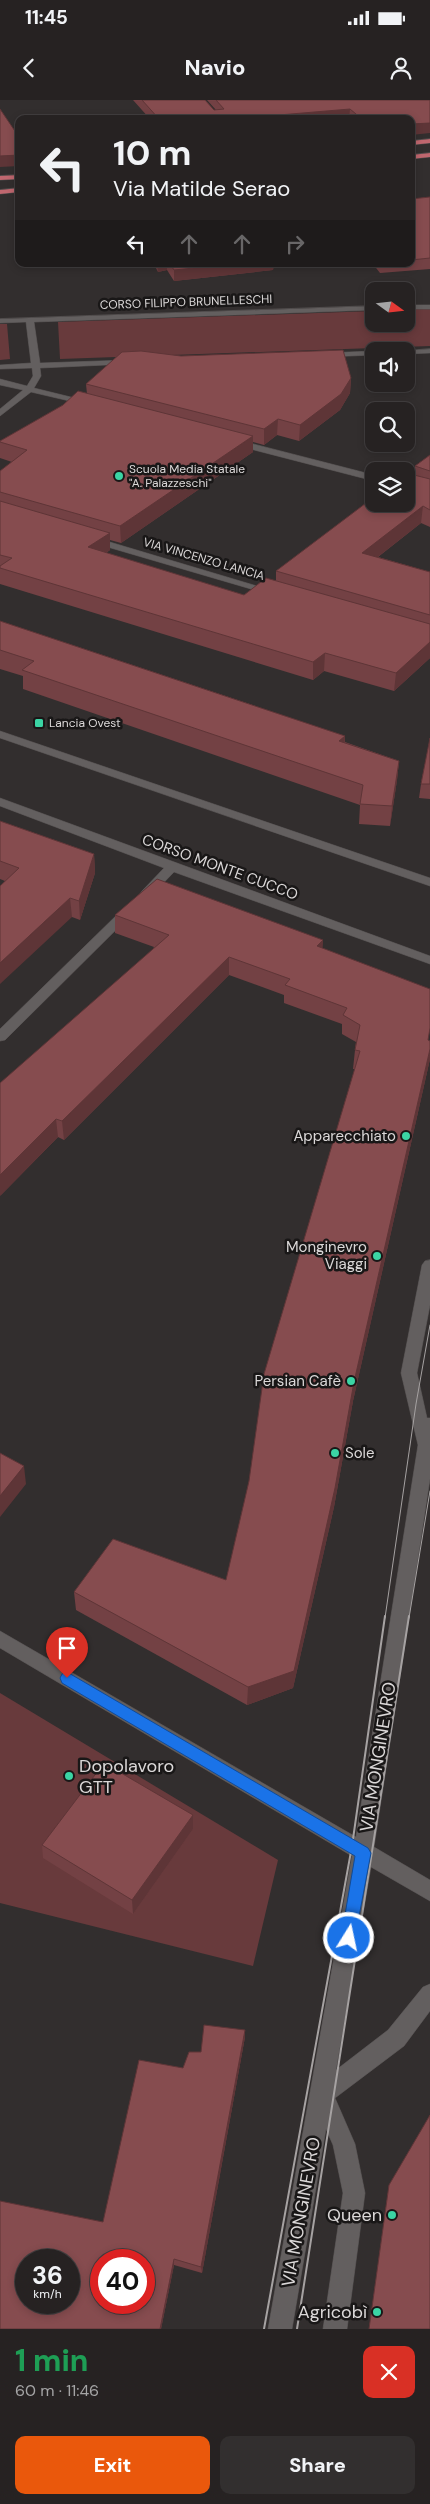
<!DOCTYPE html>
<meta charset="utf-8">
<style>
body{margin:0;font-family:"DM Sans",sans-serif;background:#322f2f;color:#f1f3f6;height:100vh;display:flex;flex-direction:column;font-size:19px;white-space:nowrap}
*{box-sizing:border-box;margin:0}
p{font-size:16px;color:#a4a4a5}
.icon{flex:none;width:28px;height:28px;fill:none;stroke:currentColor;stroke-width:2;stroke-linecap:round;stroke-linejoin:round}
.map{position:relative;height:2229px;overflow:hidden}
.details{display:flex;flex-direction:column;background:#262222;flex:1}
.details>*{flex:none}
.banner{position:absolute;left:15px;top:15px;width:400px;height:152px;border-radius:10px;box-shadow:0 2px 8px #0003,0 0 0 1px #423f40;background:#262222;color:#f1f3f6;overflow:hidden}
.needle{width:32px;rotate:105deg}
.controls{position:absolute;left:365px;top:182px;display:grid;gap:10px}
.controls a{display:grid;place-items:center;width:50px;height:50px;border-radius:10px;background:#262222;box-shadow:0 2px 8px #0003,0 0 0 1px #423f40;font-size:25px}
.speed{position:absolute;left:15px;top:2149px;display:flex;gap:10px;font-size:25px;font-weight:700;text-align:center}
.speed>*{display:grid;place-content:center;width:65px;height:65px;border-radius:50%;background:#262222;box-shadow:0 2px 8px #0003,0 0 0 1px #423f40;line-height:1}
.speed small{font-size:12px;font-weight:400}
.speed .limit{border:8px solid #d22;background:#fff;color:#111}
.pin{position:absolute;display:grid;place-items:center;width:42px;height:42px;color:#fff;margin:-51px -21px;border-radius:50% 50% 50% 0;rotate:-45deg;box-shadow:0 0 5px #0007}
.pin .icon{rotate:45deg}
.me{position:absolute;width:55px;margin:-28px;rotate:10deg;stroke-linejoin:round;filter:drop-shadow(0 0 4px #0008)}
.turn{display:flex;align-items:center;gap:18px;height:105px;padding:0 15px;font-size:22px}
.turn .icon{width:65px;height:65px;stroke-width:2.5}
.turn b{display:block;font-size:35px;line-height:42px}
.lanes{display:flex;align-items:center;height:48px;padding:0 15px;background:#0003;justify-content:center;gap:25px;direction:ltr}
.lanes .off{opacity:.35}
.round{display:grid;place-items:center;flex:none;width:52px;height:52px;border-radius:10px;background:#322f2f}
.headline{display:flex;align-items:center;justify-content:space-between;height:85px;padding:0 15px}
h1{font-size:30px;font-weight:800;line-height:38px;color:#1e9e55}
.primary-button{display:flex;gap:10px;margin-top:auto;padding:10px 15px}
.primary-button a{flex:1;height:58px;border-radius:10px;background:#ea580c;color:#fff;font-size:20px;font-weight:800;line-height:58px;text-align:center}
.primary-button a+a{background:#322f2f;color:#f1f3f6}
.status{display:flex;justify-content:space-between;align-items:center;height:35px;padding:0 25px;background:#262222;direction:ltr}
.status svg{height:14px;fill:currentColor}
header{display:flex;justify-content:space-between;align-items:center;height:65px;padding:0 15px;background:#262222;font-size:22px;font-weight:800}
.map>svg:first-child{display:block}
.green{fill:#683a3c}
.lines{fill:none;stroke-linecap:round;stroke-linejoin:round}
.minor-casing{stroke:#504c4c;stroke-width:1}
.major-casing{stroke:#504c4c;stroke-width:1}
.minor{fill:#635f5f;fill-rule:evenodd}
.major{fill:#c0676f;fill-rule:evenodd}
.tram-far1{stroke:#a6a2a2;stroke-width:1}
.tram{stroke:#a6a2a2;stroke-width:2}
.wall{fill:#734144}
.shaded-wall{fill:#5e3537}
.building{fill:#864c4f;stroke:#5e3537;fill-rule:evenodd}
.route{fill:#1a73e8;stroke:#114b97}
.poi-dot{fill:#3bd4a4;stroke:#191717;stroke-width:2}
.labels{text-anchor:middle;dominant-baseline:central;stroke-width:5;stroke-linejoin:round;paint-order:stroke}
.far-street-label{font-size:12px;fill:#dbd8d8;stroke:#191717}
.far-poi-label{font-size:12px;fill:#dbd8d8;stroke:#191717;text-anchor:start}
.street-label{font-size:15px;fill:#dbd8d8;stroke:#191717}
.poi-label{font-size:15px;fill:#dbd8d8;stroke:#191717;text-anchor:end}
.near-street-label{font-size:18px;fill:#dbd8d8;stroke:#191717}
.near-poi-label{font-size:18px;fill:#dbd8d8;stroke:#191717;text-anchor:end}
</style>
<div class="status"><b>11:45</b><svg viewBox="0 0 49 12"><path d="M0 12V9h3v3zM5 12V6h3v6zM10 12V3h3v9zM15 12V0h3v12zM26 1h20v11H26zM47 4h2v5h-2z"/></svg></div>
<header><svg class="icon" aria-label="back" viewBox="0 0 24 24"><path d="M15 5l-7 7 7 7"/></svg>Navio<svg class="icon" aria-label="person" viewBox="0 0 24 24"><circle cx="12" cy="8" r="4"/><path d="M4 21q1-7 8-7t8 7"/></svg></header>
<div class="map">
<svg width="430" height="2229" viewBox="0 0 430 2229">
<rect width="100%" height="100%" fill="#322e2e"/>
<path class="green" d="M 406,209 L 430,209 L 430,246 L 60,259 L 58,222 L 374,211 L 374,224 L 406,224 Z
M 0,224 L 7,224 L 10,259 L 0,260 Z
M 0,1593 L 278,1760 L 253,1866 L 0,1803 Z"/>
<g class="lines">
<g class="minor-casing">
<path id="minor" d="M 406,205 L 430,205 L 430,209 L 406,209 Z
M 374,206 L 374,210 L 34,222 L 40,263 L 128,260 L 132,262 L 128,264 L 40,268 L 41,276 L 34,288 L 91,302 L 91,306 L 31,292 L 0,316 L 0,309 L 23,290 L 0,285 L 0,279 L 27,286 L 33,276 L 32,268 L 0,269 L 0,265 L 31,263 L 26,222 L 0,223 L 0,219 Z
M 430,249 L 430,253 L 406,254 L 406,251 L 402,251 Z
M 374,251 L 374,255 L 324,257 L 320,255 L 324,253 L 374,251 L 377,251 Z
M 234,339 L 374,375 L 374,381 L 231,344 L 230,342 Z
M 87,437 L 93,437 L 277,492 L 268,494 L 87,441 Z
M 0,631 L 430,778 L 430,786 L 0,638 Z
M 0,698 L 430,856 L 430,864 L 174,772 L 150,797 L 142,797 L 140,794 L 142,791 L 164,768 L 0,706 Z
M 129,806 L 135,810 L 133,813 L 5,940 L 0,941 L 0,929 L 125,807 Z
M 430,1160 L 430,1205 L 417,1273 L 427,1318 L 430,1318 L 430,1379 L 374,1747 L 430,1780 L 430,1801 L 371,1767 L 336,1970 L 388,1930 L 423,1887 L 430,1884 L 430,1911 L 404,1946 L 335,1998 L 355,2044 L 365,2093 L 347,2229 L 323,2229 L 343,2093 L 333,2045 L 326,2029 L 292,2229 L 268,2229 L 352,1756 L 0,1548 L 0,1531 L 356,1737 L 418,1345 L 401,1273 L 422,1165 L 425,1161 Z"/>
</g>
<g class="major-casing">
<path id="major" d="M 430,39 L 430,43 L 411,45 L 411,41 Z
M 430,53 L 430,57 L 411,59 L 411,55 Z
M 19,75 L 19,79 L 0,80 L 0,76 Z
M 19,88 L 19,92 L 0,94 L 0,90 Z"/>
</g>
<use href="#minor" class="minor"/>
<use href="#major" class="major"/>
<path class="tram-far1" d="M 385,1518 L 416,1304 L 430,1225
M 409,1518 L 430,1391"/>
<path class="tram" d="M 264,2229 L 352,1746 L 385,1516
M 297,2229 L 409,1516"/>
</g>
<path class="wall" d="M 133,0 L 205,0 L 214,10 L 216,10 L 207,0 L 430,0 L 411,19 L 150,19 Z
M 430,97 L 430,169 L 380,173 L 373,164 L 411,164 L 411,99 Z
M 154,164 L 274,164 L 273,170 L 174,181 L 167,170 L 158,172 Z
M 351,278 L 350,293 L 340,310 L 299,341 L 277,335 L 264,345 L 253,342 L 253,352 L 121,443 L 110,440 L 110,450 L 106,453 L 244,495 L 276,481 L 276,471 L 414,375 L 415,366 L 430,355 L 430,427 L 421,423 L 378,457 L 430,472 L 430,558 L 394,591 L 324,571 L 313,580 L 0,484 L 0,371 L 12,362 L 0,358 L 0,341 L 87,294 L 86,284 Z
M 0,521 L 345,636 L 345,642 L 399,661 L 397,680 L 390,726 L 359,724 L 360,705 L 23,589 L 23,576 L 0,569 Z
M 430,638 L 430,699 L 419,698 L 421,684 Z
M 0,721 L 94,754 L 95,773 L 80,820 L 72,817 L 5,781 L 0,779 Z
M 115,815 L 323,840 L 322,848 L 429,941 L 430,959 L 353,1301 L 334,1407 L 293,1588 L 247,1605 L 76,1510 L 74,1492 L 226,1480 L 355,969 L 353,969 L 355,950 L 356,942 L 342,934 L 342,924 L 284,903 L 284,895 L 229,875 L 64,1040 L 58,1037 L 0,1096 L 154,847 L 115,833 Z
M 193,1729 L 133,1814 L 43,1758 L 42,1745 Z
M 245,1937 L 202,2173 L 174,2165 L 161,2229 L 0,2229 L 103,2122 L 183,1968 L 201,1952 Z
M 389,2085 L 430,2229 L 369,2229 Z"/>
<path class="shaded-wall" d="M 350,9 L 349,19 L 279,19 L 279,15 Z
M 430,23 L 430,33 L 411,35 L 411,24 Z
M 19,55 L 19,66 L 0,67 L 0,56 Z
M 157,164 L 167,164 L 167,170 L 158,172 Z
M 234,164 L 274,164 L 273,170 L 174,181 L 174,170 Z
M 351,278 L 350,293 L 340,310 L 299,341 L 300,325 Z
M 278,319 L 277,335 L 264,345 L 264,329 Z
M 253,336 L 253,352 L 121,443 L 120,426 Z
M 423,406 L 421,423 L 361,470 L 362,453 Z
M 110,433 L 110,450 L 89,465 L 88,447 Z
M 430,542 L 430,558 L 394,591 L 396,573 Z
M 325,553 L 324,571 L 313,580 L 313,562 Z
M 345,636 L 344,656 L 339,641 Z
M 399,661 L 397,680 L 390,726 L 392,706 Z
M 94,754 L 95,773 L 80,820 L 79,801 Z
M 70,798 L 72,817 L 0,884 L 0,863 Z
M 323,840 L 322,858 L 317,846 Z
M 229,857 L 229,875 L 64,1040 L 62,1021 Z
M 430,949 L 430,959 L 353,1301 L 334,1407 L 293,1588 L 247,1605 L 248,1587 L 354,1282 Z
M 56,1019 L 58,1037 L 0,1096 L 0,1075 Z
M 24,1366 L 26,1384 L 0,1417 L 0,1396 Z
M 193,1715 L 193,1729 L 133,1814 L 132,1800 Z
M 245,1930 L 245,1937 L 202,2173 L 201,2167 Z
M 174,2159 L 174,2165 L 161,2229 L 160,2229 Z"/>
<path class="building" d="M 142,0 L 205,0 L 214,10 L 224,9 L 216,0 L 430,0 L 430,23 L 411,24 L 411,19 L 362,19 L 350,9 L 279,15 L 283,19 L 159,19 Z
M 0,9 L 19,37 L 19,55 L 0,56 Z
M 430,97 L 430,158 L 411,160 L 411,99 Z
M 170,164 L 234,164 L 174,170 Z
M 343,250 L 351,278 L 341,294 L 300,325 L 278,319 L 264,329 L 86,284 L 122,252 L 141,251 L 181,256 Z
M 78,291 L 253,336 L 120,426 L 0,392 L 0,371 L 27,350 L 0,342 L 0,341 L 63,305 Z
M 430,355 L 430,371 L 415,366 Z
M 406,373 L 430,379 L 430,410 L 423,406 L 362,453 L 430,472 L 430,515 L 276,471 L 374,397 L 374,404 L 406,404 Z
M 0,401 L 110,433 L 88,447 L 244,495 L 266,478 L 430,524 L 430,542 L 396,573 L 325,553 L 313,562 L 0,468 L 0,466 L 12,458 L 0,455 Z
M 0,521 L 345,636 L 339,641 L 399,661 L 392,706 L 360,704 L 363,685 L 22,570 L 34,561 L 0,550 Z
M 430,638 L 430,684 L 421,684 Z
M 0,721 L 94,754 L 79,801 L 70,798 L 0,863 L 0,786 L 19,768 L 0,761 Z
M 157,779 L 323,840 L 317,846 L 430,889 L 430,928 L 428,940 L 430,941 L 430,949 L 354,1282 L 335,1388 L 294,1571 L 248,1587 L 74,1492 L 113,1439 L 226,1480 L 249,1381 L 264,1274 L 360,951 L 355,950 L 360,925 L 343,915 L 347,908 L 285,885 L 290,879 L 229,857 L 62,1021 L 56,1019 L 0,1075 L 0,983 L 169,835 L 115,815 Z
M 0,1353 L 24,1366 L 0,1396 Z
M 104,1663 L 193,1715 L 132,1800 L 42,1745 Z
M 204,1925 L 245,1930 L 201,2167 L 174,2159 L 160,2229 L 0,2229 L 0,2101 L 103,2122 L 139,1960 L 183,1968 L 189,1952 L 201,1952 ZM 26,2160 L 69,2160 L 69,2202 L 26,2202 ZM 101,2160 L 144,2160 L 144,2202 L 101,2202 Z
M 430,2015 L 430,2229 L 369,2229 L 389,2085 Z"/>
<path class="route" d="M 67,1572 L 368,1748 L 371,1753 L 354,1843 L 349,1846 L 343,1843 L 341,1838 L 355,1756 L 62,1583 L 60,1578 L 62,1574 Z"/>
<g class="poi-dot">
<circle cx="119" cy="376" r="5"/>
<rect x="34" y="618" width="10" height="10" rx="2.5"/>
<circle cx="406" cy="1036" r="5"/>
<circle cx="377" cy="1156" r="5"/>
<circle cx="351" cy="1281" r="5"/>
<circle cx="335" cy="1353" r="5"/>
<circle cx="69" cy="1676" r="5"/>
<circle cx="392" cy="2115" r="5"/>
<circle cx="377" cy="2212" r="5"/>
</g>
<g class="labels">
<g class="far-street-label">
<text transform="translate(186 202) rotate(-2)">CORSO FILIPPO BRUNELLESCHI</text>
<text transform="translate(204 459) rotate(16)">VIA VINCENZO LANCIA</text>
</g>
<g class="far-poi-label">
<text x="129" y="369">Scuola Media Statale<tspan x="129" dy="14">"A. Palazzeschi"</tspan></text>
<text x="49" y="623">Lancia Ovest</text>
</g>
<g class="street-label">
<text transform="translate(220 767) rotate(20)">CORSO MONTE CUCCO</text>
</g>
<g class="poi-label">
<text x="396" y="1036">Apparecchiato</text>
<text x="367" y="1147">Monginevro<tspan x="367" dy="17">Viaggi</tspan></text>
<text x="341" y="1281">Persian Cafè</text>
<text x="345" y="1353" text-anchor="start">Sole</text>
</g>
<g class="near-street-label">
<text transform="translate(378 1657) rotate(-81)">VIA MONGINEVRO</text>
<text transform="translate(301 2112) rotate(-80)">VIA MONGINEVRO</text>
</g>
<g class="near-poi-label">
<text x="79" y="1666" text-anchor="start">Dopolavoro<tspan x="79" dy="21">GTT</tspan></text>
<text x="382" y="2115">Queen</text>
<text x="367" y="2212">Agricobì</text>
</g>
</g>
</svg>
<div class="controls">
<a><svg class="needle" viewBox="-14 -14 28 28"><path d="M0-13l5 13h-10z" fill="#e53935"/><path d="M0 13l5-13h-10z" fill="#a4a4a5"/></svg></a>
<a><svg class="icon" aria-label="sound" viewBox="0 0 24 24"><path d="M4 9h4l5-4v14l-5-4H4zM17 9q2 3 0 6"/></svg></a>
<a><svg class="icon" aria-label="search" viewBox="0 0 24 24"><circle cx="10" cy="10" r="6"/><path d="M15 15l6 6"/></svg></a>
<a><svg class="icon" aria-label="layers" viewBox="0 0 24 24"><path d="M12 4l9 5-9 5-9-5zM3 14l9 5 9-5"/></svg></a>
</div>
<div class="speed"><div>36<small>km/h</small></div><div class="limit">40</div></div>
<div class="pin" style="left:67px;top:1578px;background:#d93025"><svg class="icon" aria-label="arrive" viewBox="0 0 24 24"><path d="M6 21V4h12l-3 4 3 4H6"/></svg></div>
<svg class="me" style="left:349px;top:1838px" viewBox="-20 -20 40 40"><circle r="17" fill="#1a73e8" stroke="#fff" stroke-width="3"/><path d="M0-11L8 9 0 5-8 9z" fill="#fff"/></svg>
<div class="banner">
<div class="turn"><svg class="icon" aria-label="left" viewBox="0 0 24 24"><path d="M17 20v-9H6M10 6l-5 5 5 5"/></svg><div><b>10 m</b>Via Matilde Serao</div></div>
<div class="lanes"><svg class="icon" aria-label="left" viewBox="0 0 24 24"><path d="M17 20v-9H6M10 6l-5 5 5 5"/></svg><svg class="icon off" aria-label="ahead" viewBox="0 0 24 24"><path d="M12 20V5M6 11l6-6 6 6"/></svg><svg class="icon off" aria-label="ahead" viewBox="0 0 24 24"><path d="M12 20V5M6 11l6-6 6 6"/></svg><svg class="icon off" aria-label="right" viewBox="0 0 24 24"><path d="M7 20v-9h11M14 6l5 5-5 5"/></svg></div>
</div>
</div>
<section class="details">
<div class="headline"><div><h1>1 min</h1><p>60 m · 11:46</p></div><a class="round" style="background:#d93025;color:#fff"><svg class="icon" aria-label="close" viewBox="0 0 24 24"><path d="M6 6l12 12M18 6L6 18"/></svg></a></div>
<div class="primary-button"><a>Exit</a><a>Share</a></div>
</section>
